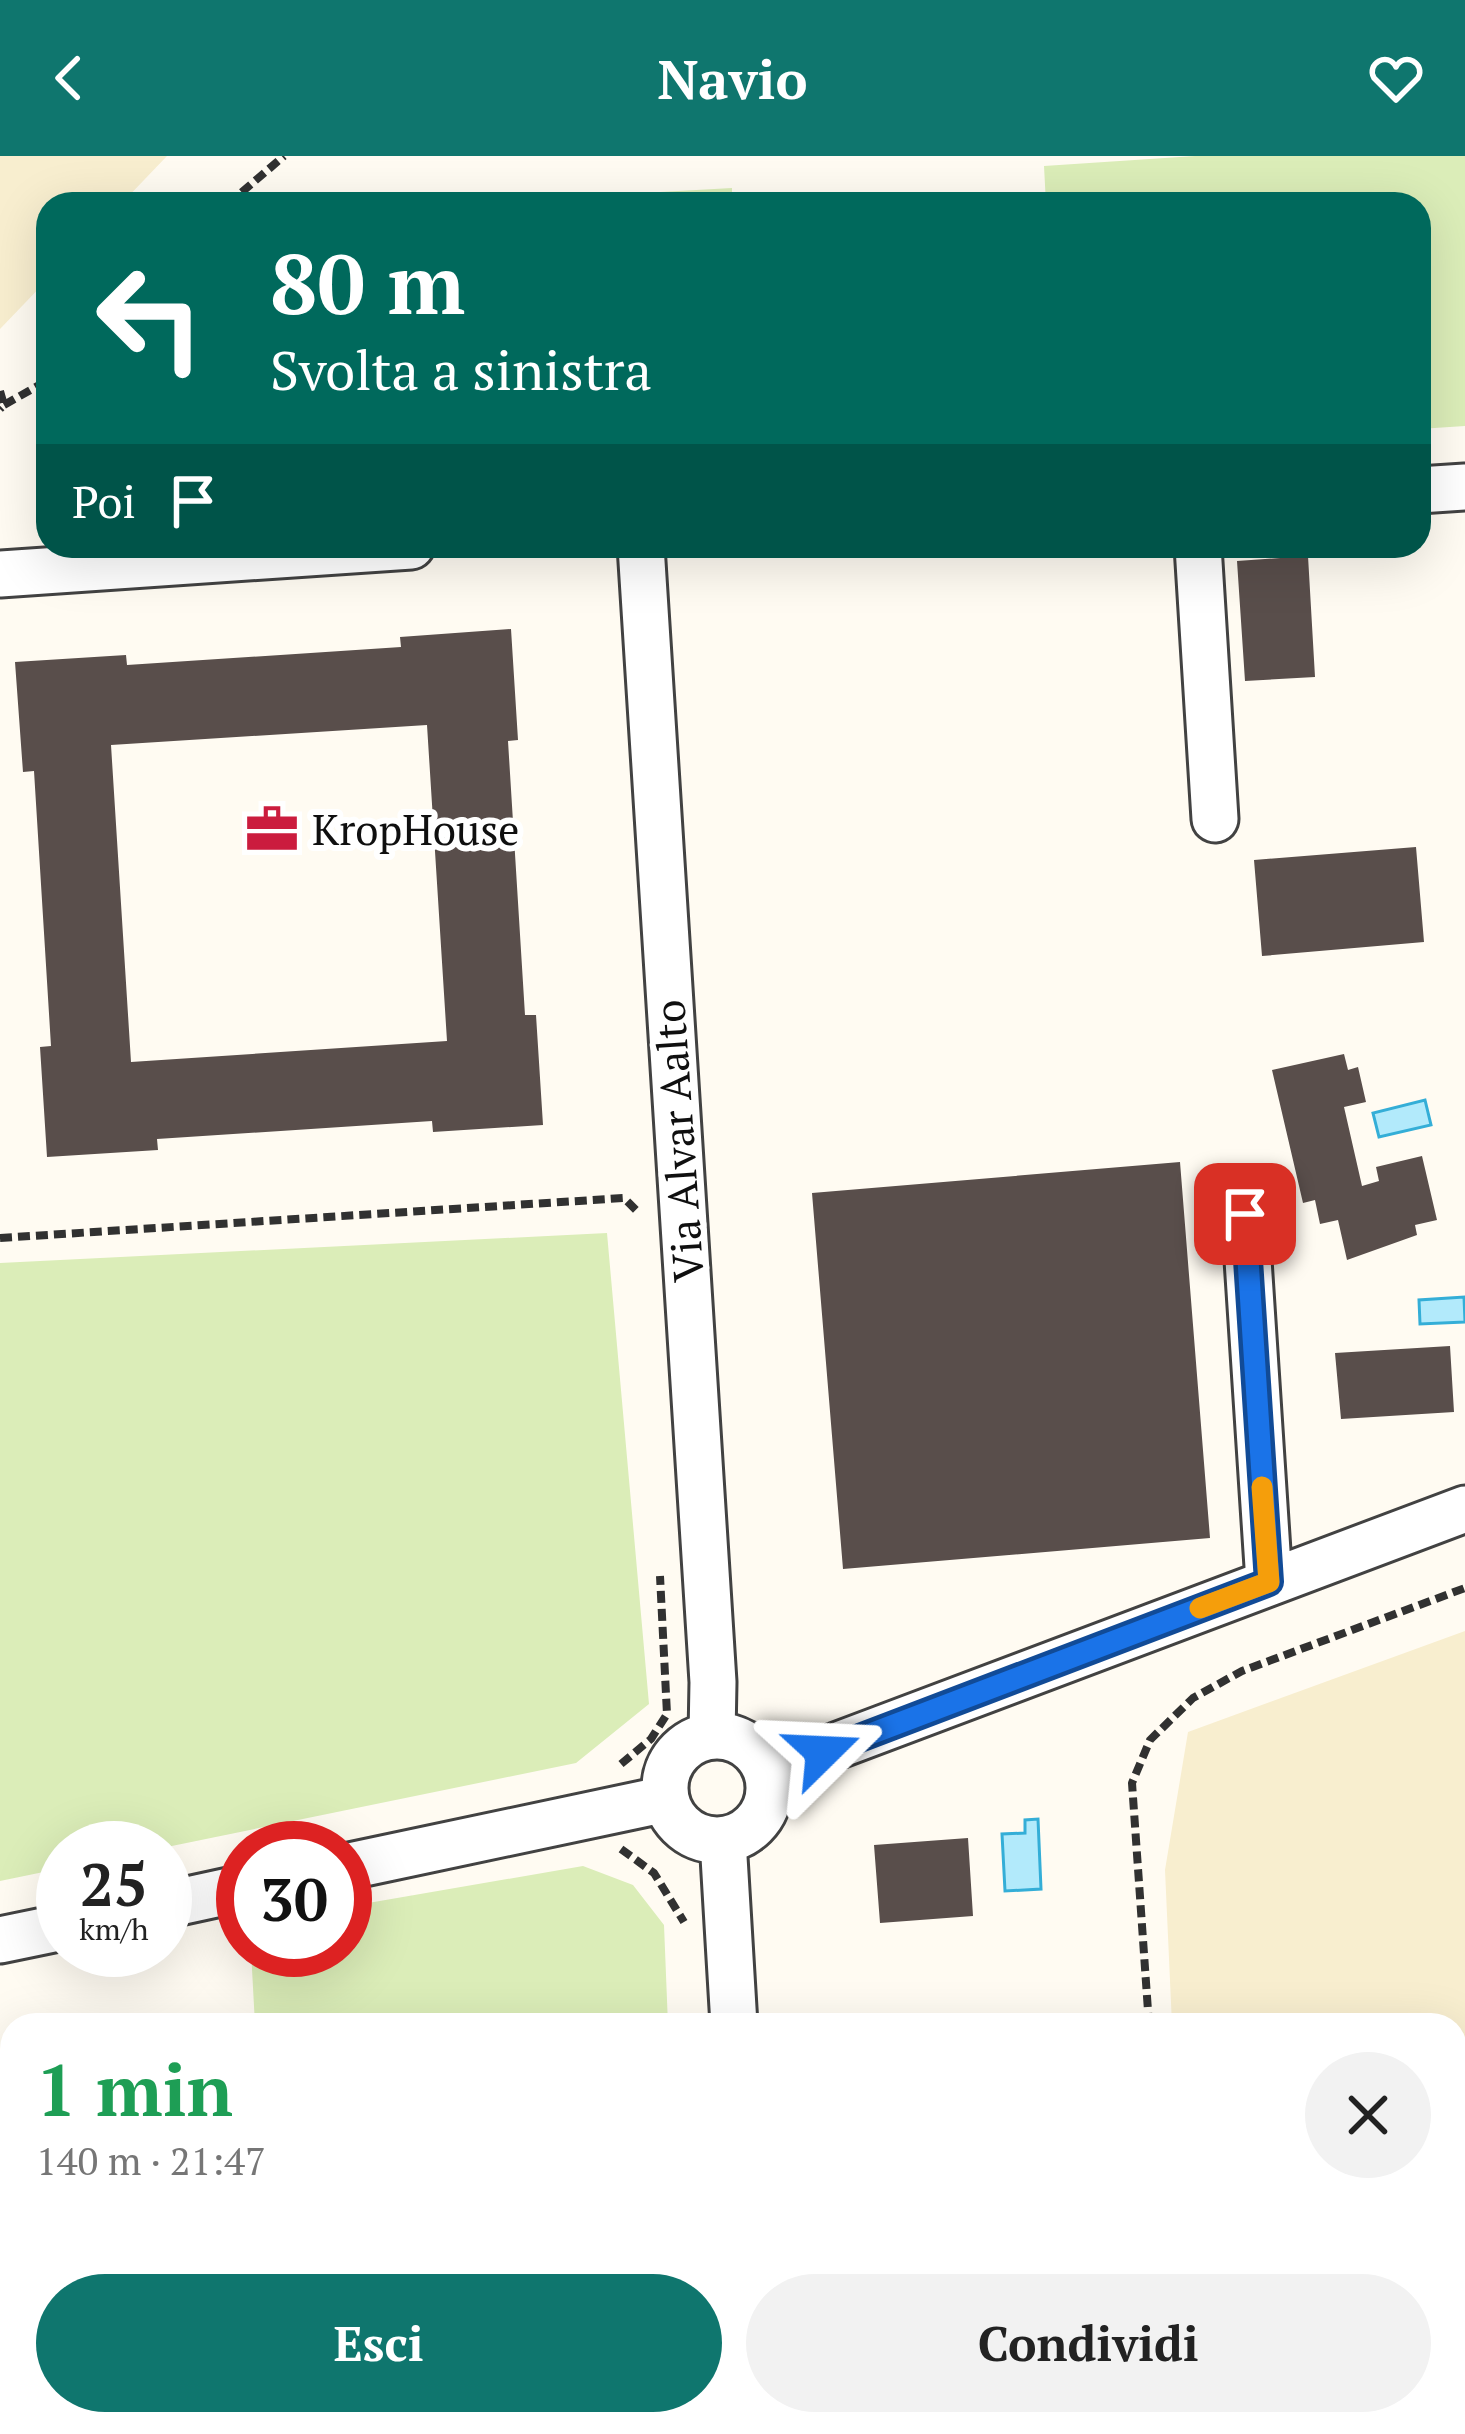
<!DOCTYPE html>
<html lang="it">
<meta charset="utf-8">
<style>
body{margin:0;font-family:"PT Serif",serif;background:#f2f2f2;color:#222;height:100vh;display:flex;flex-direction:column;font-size:45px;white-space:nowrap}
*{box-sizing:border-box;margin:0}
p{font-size:39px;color:#767676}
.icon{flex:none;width:66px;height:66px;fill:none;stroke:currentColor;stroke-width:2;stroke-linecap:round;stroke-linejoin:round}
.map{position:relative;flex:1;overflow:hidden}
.side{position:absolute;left:0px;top:1857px;width:1467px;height:423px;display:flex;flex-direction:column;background:#fff;border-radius:36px 36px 0 0;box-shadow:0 12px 48px #0002}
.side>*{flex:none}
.banner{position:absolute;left:36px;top:36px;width:1395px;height:366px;border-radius:36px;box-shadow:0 12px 48px #0002;background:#00695c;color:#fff;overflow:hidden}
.speed{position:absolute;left:36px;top:1665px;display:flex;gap:24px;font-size:60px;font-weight:700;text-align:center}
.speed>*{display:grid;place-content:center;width:156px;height:156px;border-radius:50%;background:#fff;box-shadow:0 12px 48px #0002;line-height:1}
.speed small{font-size:30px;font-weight:400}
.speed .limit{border:18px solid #d22;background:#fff;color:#111}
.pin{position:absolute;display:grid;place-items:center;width:102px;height:102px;color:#fff;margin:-51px;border-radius:24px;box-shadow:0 6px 18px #0006}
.me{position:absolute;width:132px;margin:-66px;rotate:69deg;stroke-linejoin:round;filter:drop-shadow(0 0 9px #0008)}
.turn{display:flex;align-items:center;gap:42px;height:252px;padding:0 36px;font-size:54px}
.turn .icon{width:156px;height:156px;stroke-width:2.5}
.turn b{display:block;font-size:84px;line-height:102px}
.then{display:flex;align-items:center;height:114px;padding:0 36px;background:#0003;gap:24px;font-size:45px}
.round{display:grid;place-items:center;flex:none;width:126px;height:126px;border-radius:63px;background:#f2f2f2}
.head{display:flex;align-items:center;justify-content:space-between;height:204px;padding:0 36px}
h1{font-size:72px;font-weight:700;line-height:90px;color:#1e9e55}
.cta{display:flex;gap:24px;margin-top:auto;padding:24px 36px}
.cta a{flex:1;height:138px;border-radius:72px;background:#0f766e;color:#fff;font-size:48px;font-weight:700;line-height:138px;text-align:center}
.cta a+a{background:#f2f2f2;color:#222}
header{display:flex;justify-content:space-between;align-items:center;height:156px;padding:0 36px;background:#0f766e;color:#fff;font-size:54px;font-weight:700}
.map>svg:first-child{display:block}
.farmland{fill:#f8eecf}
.green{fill:#dbedb8}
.water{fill:#b2eafb;stroke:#34aed7;stroke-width:3}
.building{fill:#594e4b;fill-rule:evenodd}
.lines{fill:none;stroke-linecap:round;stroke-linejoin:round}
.street-casing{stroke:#424242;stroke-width:51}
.path{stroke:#313131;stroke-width:8;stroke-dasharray:12 6;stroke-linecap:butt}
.street{stroke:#fff;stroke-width:45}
.route-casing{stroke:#114b97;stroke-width:30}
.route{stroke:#1a73e8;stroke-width:21}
.slow{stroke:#f59e0b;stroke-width:21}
.labels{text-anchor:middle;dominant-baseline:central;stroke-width:12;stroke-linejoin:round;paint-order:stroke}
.poi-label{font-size:42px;fill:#0f0f0f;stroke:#fff;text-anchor:start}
.street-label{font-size:42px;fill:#0f0f0f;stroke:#fff}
</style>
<header><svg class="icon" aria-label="back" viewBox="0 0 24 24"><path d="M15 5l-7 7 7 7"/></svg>Navio<svg class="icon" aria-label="heart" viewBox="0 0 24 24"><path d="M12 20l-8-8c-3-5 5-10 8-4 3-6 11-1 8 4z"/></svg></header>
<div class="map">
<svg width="1465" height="2278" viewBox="0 0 1465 2278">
<rect width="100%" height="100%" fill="#fffbf2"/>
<path class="farmland" d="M 0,0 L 167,0 L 121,48 L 48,48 L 48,123 L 0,173 Z
M 1465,1475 L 1465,2278 L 1191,2278 L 1190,2268 L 1455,2268 L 1455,1869 L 1172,1869 L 1165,1714 L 1188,1576 Z"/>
<path class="green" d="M 1195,0 L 1465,0 L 1465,270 L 1419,273 L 1419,48 L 1046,48 L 1044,10 Z
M 732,32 L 732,48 L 447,48 Z
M 607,1077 L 649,1548 L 576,1607 L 162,1692 L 63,1692 L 63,1712 L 0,1725 L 0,1107 Z
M 583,1710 L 633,1729 L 664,1769 L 668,1869 L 255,1869 L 251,1794 L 345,1794 L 345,1751 Z
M 274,2268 L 688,2268 L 689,2278 L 274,2278 Z"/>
<path class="water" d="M 1425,944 L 1431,969 L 1379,981 L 1373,957 Z
M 1464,1141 L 1465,1166 L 1420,1168 L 1419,1144 Z
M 1038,1663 L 1041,1733 L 1005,1735 L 1002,1678 L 1025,1677 L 1025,1664 Z"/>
<path class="building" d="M 1308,400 L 1315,521 L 1245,525 L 1237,405 Z
M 511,473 L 518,584 L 508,585 L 525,859 L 536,859 L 543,969 L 433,976 L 432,965 L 157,983 L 158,994 L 47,1001 L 40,891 L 51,890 L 34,615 L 23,616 L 15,506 L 126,499 L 127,509 L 401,491 L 400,481 ZM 427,569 L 447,885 L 131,906 L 111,589 Z
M 1416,691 L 1424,786 L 1262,800 L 1254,704 Z
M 1344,898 L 1348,914 L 1358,911 L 1366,946 L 1344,951 L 1362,1030 L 1379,1025 L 1376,1011 L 1422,1000 L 1437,1064 L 1415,1069 L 1417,1079 L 1347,1104 L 1338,1064 L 1320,1068 L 1315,1044 L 1303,1047 L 1272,914 Z
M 1180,1006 L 1210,1382 L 843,1413 L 812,1037 Z
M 1450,1190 L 1454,1256 L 1341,1263 L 1335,1197 Z
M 968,1682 L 973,1760 L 880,1767 L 874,1689 Z
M 919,1862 L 919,1869 L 879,1869 L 879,1865 Z
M 992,2268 L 1064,2268 L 1064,2278 L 993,2278 Z"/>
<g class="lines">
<g class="street-casing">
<path id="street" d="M 1419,334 L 1465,331
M 641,390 L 713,1526 L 712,1580
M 1198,390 L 1215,663
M 0,418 L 411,390
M 1245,1058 L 1269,1426
M665 1632a52 52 0 1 1 104 0a52 52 0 1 1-104 0Z
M 767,1616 L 1465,1353
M 723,1684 L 734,1869
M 345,1711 L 666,1643
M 165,1749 L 243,1732
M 0,1784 L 63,1771
M 759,2268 L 759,2278"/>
</g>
<path class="path" d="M 228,48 L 284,0
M 0,235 L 4,249 L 0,253
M 4,249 L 48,224
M 0,1082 L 624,1042 L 640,1058
M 621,1608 L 651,1583 L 667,1558 L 660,1420
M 621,1693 L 654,1717 L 684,1766
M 1149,1869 L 1132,1627 L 1150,1584 L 1193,1542 L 1242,1515 L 1465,1432
M 708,2268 L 709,2278
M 1170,2268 L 1171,2278"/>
<use href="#street" class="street"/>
</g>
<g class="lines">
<g class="route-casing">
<path id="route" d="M 823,1596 L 1269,1426 L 1245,1058"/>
</g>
<use href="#route" class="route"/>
<path class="slow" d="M 1200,1452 L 1269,1426 L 1262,1331"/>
</g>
<defs>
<g id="office-bare" transform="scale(4.14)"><path d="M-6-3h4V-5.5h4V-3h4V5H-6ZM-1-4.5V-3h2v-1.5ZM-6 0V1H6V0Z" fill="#cb1c3e" stroke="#fff" stroke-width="2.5" paint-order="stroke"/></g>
</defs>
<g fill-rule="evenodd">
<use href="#office-bare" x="272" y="673"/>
</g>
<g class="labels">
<g class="poi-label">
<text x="312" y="673">KropHouse</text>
</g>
<g class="street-label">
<text transform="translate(678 985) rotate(-94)">Via Alvar Aalto</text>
</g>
</g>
</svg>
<div class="speed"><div>25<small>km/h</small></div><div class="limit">30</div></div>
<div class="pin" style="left:1245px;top:1058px;background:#d93025"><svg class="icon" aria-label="arrive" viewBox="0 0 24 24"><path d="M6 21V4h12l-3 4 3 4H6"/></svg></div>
<svg class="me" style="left:823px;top:1596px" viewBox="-20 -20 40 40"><path d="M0-17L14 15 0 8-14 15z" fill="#1a73e8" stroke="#fff" stroke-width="4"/></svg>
<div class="banner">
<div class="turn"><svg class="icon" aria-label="left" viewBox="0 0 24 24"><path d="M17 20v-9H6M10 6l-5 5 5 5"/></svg><div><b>80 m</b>Svolta a sinistra</div></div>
<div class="then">Poi<svg class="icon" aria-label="arrive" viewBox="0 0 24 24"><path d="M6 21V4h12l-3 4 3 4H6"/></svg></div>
</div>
<section class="side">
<div class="head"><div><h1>1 min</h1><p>140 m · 21:47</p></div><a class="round"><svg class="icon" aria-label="close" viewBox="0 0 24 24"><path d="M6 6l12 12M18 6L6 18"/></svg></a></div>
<div class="cta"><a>Esci</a><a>Condividi</a></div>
</section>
</div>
